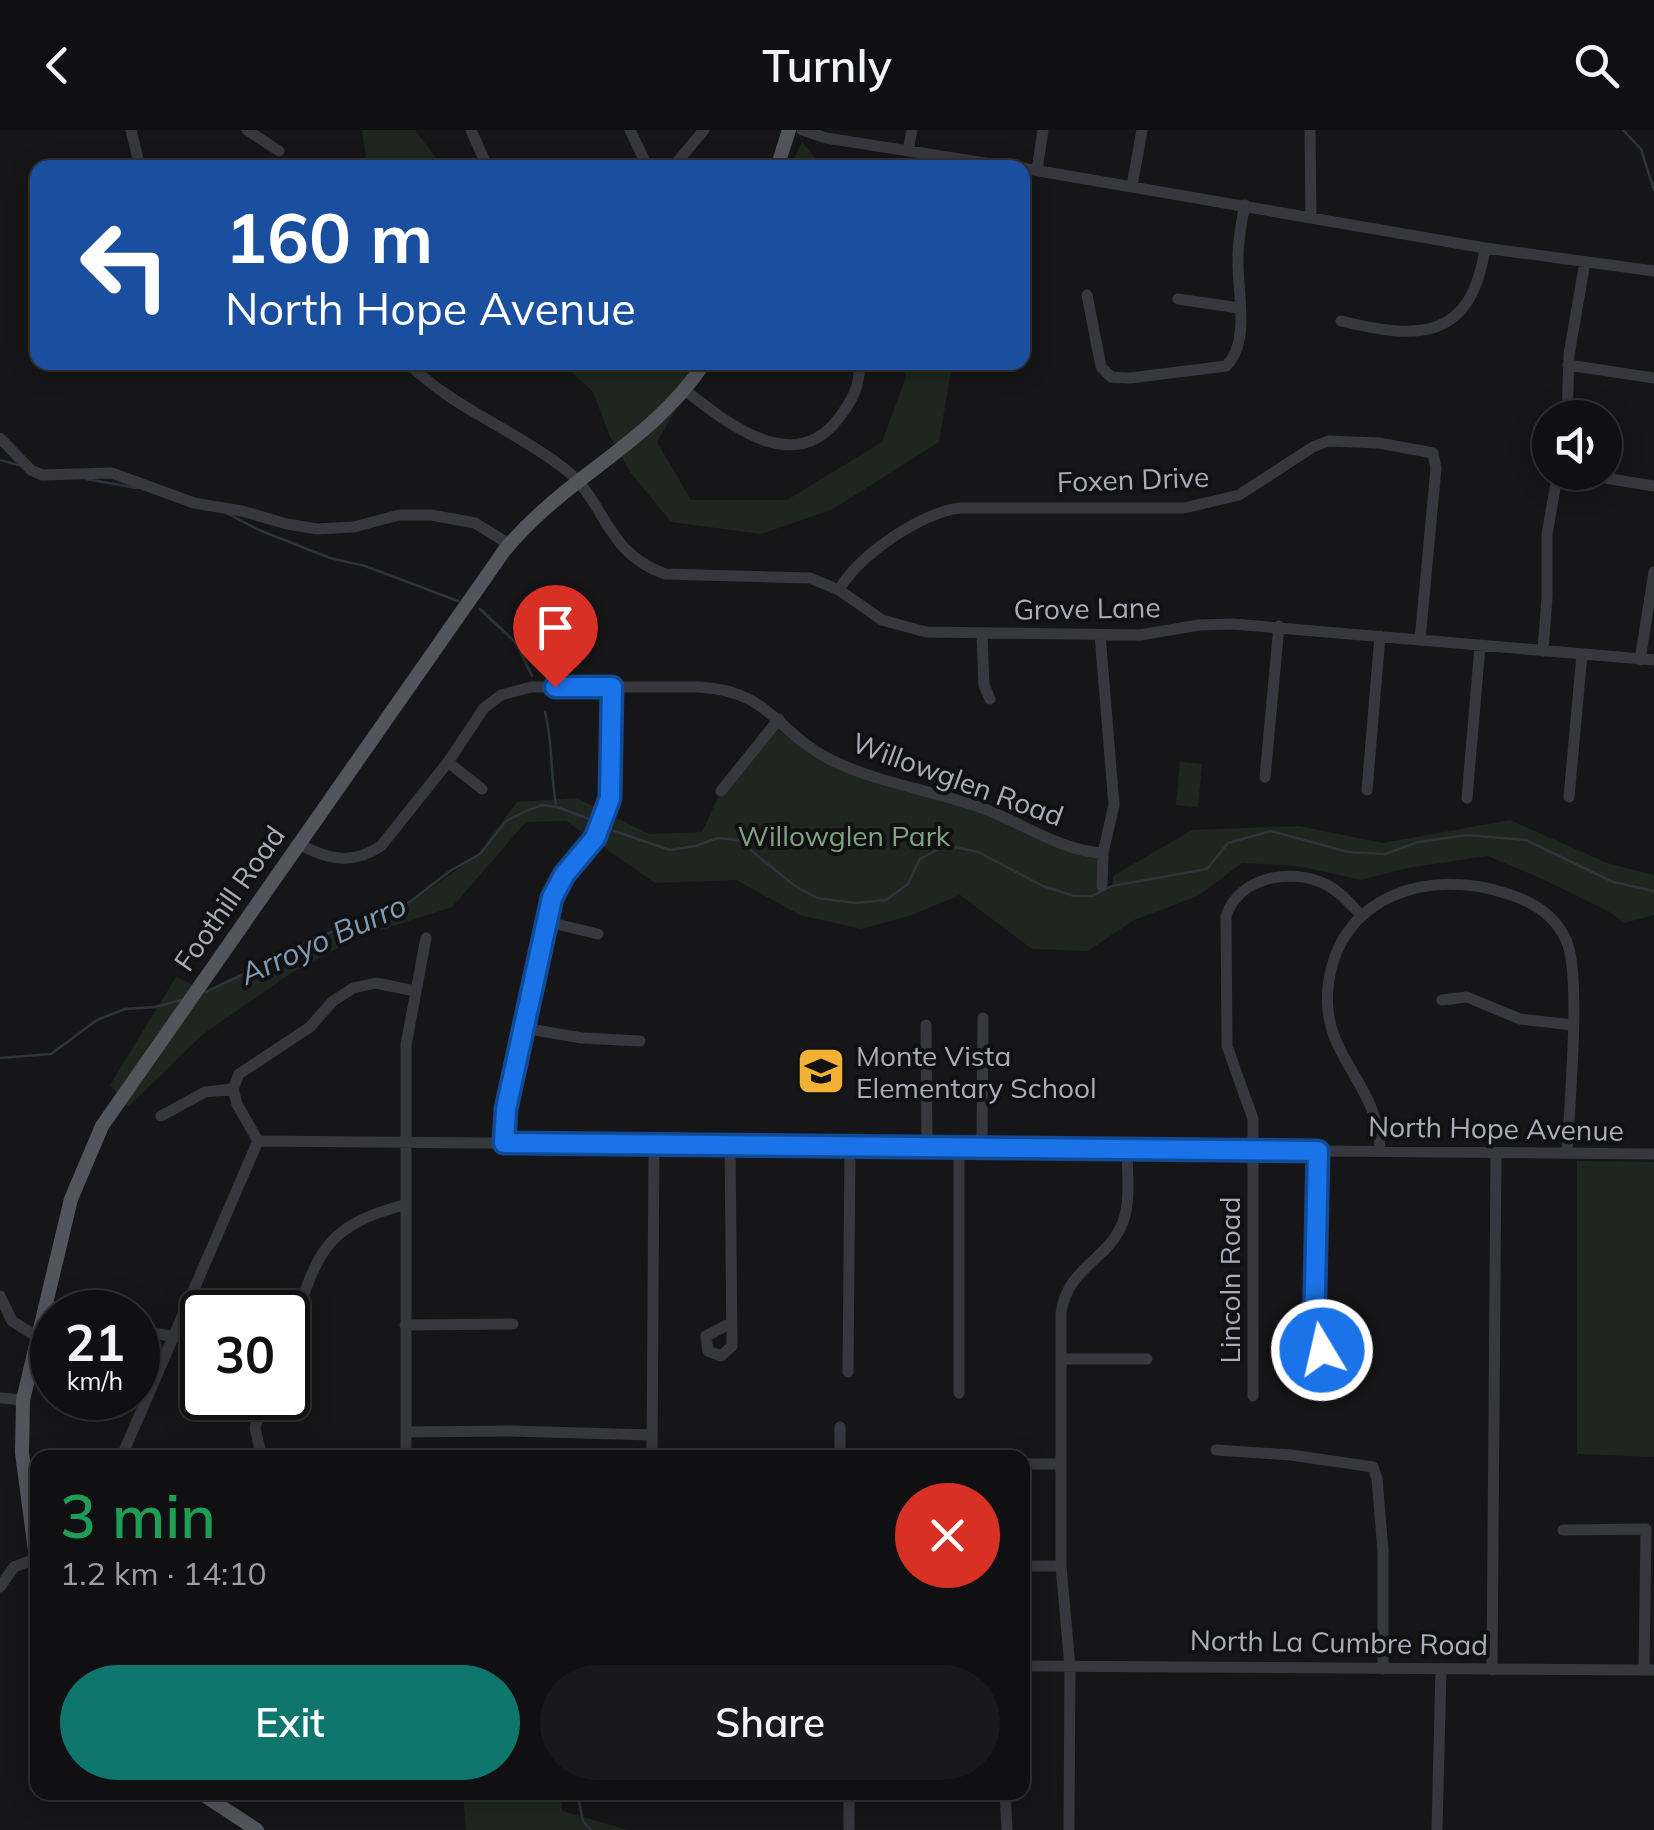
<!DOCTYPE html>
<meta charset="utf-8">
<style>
body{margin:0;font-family:Mulish,sans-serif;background:#19191b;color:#f1f3f6;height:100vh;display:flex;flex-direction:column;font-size:38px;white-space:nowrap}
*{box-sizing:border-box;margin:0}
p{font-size:32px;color:#9c9d9f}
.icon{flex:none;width:55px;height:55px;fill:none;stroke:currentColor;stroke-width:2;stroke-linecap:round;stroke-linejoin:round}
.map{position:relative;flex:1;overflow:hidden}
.details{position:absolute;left:30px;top:1320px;width:1000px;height:350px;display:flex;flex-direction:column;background:#101012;border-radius:20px;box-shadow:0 5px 25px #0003,0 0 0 2px #303032}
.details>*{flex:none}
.banner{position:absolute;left:30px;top:30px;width:1000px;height:210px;border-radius:20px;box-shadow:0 5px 25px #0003,0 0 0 2px #303032;background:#1a4fa0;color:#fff;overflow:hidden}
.fabs{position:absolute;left:1532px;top:270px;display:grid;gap:20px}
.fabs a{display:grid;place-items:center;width:90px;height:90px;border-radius:50%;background:#101012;box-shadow:0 5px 25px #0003,0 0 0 2px #303032;font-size:50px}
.speed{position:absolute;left:30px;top:1160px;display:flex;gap:20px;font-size:50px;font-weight:700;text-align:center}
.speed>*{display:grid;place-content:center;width:130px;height:130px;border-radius:50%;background:#101012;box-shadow:0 5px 25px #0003,0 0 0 2px #303032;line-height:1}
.speed small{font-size:25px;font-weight:400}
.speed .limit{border:5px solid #111;border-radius:15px;background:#fff;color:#111}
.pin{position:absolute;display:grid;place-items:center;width:85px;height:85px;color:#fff;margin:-102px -42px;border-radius:50% 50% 50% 0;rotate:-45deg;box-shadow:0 0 10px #0007}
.pin .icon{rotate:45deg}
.me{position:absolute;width:110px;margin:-55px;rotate:351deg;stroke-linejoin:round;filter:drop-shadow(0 0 8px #0008)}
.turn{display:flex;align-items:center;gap:35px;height:210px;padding:0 30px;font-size:45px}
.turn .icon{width:130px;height:130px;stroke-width:2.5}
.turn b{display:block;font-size:70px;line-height:85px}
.round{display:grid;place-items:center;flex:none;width:105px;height:105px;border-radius:52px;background:#19191b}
.head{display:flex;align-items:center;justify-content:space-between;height:170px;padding:0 30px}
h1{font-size:60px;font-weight:600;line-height:75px;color:#1e9e55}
.cta{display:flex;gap:20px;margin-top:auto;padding:20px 30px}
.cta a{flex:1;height:115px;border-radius:60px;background:#0f766e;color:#fff;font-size:40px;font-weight:600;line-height:115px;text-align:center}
.cta a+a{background:#19191b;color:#f1f3f6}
header{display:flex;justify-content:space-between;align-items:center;height:130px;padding:0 30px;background:#101012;font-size:45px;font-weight:600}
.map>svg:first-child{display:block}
.green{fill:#1e261f}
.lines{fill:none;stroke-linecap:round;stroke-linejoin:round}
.stream{stroke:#2c353c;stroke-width:2.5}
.minor{stroke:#37383d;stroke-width:11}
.major{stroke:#53555c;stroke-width:14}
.route-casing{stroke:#114b97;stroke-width:25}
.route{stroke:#1a73e8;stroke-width:18}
.labels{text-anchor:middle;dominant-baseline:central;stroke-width:8;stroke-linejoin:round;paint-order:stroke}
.street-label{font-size:28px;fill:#a8adb8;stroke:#111113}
.park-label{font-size:28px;fill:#7fa381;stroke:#111113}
.poi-label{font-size:28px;fill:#a8adb8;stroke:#111113;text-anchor:start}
.water-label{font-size:30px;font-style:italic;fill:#7f9bb3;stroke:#111113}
</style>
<header><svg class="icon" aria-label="back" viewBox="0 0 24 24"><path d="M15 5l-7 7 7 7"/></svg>Turnly<svg class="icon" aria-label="search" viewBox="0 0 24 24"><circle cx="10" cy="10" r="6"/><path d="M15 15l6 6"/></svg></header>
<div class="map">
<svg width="1654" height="1700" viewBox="0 0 1654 1700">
<rect width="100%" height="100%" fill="#161618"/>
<path class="green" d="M 362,0 L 415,0 L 443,37 L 373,37 L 366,29 Z
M 802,12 L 823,37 L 790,37 Z
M 562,233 L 703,233 L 657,312 L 691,370 L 787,370 L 882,312 L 906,247 L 901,233 L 950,233 L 952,236 L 939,312 L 833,379 L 761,404 L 671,392 L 630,342 L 610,307 L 593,262 Z
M 779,589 L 832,630 L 978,677 L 1046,707 L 1103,723 L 1103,756 L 1112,756 L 1113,746 L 1192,700 L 1299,696 L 1383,713 L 1510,690 L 1607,733 L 1654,745 L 1654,785 L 1624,793 L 1610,782 L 1540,748 L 1488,726 L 1407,738 L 1361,750 L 1298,736 L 1242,733 L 1198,766 L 1134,790 L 1088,821 L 1032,819 L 960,765 L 909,786 L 861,799 L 800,785 L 736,750 L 655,753 L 566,691 L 526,692 L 452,777 L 357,808 L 293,842 L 202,905 L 128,977 L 110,955 L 176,847 L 206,861 L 275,831 L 299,813 L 390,787 L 477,725 L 517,672 L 577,668 L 649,704 L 702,702 L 721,661 Z
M 1180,632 L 1202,634 L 1198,677 L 1176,675 Z
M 1577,1031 L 1654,1032 L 1654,1327 L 1577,1324 Z
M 463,1663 L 561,1663 L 562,1681 L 628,1700 L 466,1700 Z"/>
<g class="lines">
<path class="stream" d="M 1623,0 L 1641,19 L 1654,60
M 0,330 L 18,335
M 86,349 L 137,358
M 226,383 L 259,400 L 330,428 L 365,436 L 458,471
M 480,479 L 516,513 L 532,546
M 545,582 C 553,612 550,643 556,674
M 614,701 L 670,720 L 695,716 L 718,708 L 738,710 L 795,756 L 817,768 L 855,773 L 886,770 L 908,754 L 920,729 L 946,715 L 978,722 L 1043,756 L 1074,766 L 1092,766 L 1112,756 L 1207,739 L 1228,713 L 1271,701 L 1348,722 L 1385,724 L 1418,712 L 1467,705 L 1526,710 L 1613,752 L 1654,761
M 206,862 L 331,802 L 358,792 L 390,787 L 450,741 L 480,724 L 506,691 L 526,681 L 542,675 L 557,677 L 589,689
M 0,928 L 51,924 L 97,890 L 125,879 L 155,877 L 181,870
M 169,1327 L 169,1328
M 577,1662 L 583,1691 L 591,1700"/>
<path class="minor" d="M 131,0 L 140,38
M 247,0 L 279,21
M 471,0 L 488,38
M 630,0 L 648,38
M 802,0 L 826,8 L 1018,38
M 1310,0 L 1311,88
M 908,21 L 912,0
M 672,38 L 704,0
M 1022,38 L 1485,118 L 1654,141
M 1037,40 L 1043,0
M 1132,56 L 1142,0
M 1087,165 L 1101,237 L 1111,247 L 1130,248 L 1226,236 C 1251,212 1237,161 1238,129 C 1238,111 1241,93 1245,75
M 1178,169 L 1239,178
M 1341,191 C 1418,210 1472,211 1485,118
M 407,232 C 452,278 516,300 566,340 C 607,373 604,422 665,444 L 810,448 L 839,460 L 882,490 L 926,502 L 1140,505 L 1199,495 L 1233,494 L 1654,530
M 1568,235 L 1654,248
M 685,260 C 728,294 794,347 838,289 C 852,271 861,255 859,232
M 1567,288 L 1569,225 L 1585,132
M 0,308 L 31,340 L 42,345 L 112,343 L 194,373 L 242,381 L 287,394 L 317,399 L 354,397 L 399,385 L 431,385 L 475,393 L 509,414
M 1568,342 L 1654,356
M 839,460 C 857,426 922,382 960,378 L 1184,378 L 1239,365 L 1313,317 L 1328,311 L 1379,313 L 1433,323 L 1436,338 L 1420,510
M 982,505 L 984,555 L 990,569
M 1100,505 L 1114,675 L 1103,723 L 1102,756
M 1543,521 L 1547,467 L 1547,404 L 1558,342
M 1640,530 L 1654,442
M 448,632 L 482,659
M 1265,647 L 1279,496
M 1367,660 L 1380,506
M 721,661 L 779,589
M 1569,667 L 1582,524
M 1467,668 L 1480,516
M 298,713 C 326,730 353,735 381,716 L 448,632 L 484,578 L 501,565 L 531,557 L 699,557 C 771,561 775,601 829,629 C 877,653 932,660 982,678 C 1021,692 1060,721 1103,723
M 544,791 L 598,804
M 1442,870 L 1467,867 L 1520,889 L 1572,895
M 926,895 L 927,1017
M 523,898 L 582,908 L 640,911
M 161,986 L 205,962 L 233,959
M 258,1011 L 1654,1024
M 258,1011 L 237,974 L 233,959 L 239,944 L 310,897 L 332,872 L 353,858 L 376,853 L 415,861
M 504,1013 L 506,979 L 551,768 C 563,744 584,727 597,704 C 621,662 612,604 612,557
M 730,1015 L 732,1216 L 721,1226 L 708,1221 L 706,1206 L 731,1193
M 959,1018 L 959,1263
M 982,1018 L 983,888
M 1318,1021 L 1314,1206 L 1321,1220
M 1380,1021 C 1379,951 1321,928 1328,858 C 1337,765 1430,737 1508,764 C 1534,772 1555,785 1566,810 C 1582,843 1569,979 1567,1023
M 0,1166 L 12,1191 L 36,1206
M 405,1195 L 513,1194
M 138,1200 L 175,1207
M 288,1206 C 319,1129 316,1098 404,1075
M 1061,1229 L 1147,1229
M 848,1242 L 850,1018
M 1253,1266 L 1253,989 L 1227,916 L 1226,786 C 1240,746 1292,737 1327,755 C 1341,762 1351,775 1362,786
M 0,1268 L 23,1270
M 840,1297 L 840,1328
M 406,1302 L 511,1301 L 651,1305
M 1216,1320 L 1291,1325 L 1373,1337 L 1377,1349 L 1383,1421 L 1383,1539
M 121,1328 L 258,1011
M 262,1328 L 255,1298 L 263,1268
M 406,1328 L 406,915 L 426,808
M 652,1328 L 654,1015
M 1022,1334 L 1061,1334
M 1563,1400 L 1646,1399 L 1644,1540
M 1022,1436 L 1061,1436
M 0,1457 L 14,1437 L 35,1429
M 1022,1536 L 1654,1540
M 1492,1540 L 1496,1023
M 849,1662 L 849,1700
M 1005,1662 L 1007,1700
M 1069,1700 L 1070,1537 L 1061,1436 L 1061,1183 C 1068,1136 1108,1131 1123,1092 C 1131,1070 1127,1042 1127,1019
M 1437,1700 L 1441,1539"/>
<path class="major" d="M 777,38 L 789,0
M 38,1443 L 22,1323 L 23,1270 L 71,1069 L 102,996 L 504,421 C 565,346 651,314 705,232
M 199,1662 L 257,1700"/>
</g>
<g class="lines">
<g class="route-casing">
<path id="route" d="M 555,557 L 612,557 L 610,668 L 595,708 L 564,745 L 552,768 L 506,979 L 504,1013 L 1318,1021 L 1314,1206 L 1322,1220"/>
</g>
<use href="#route" class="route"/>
</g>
<defs>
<g id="school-square" transform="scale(2.5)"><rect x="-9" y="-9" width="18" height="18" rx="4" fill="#f2b134" stroke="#111113"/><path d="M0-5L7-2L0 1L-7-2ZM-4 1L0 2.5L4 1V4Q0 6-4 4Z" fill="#111"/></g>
</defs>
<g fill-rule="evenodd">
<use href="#school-square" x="821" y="941"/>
</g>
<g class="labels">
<g class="street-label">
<text transform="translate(1133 349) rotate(-2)">Foxen Drive</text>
<text transform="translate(1087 478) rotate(-1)">Grove Lane</text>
<text transform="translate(958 649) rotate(20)">Willowglen Road</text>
<text transform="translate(229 768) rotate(-55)">Foothill Road</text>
<text transform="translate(1496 998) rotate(1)">North Hope Avenue</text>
<text transform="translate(1229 1150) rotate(-90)">Lincoln Road</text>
<text transform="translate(1339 1512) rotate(1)">North La Cumbre Road</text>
</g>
<g class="park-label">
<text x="844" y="705">Willowglen Park</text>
</g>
<g class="poi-label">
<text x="856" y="925">Monte Vista<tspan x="856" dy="32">Elementary School</tspan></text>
</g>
<g class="water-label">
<text transform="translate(323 809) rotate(-24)">Arroyo Burro</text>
</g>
</g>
</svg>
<div class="fabs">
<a><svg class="icon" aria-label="sound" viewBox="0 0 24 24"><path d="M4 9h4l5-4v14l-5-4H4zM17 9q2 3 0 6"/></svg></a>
</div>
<div class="speed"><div>21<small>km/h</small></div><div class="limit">30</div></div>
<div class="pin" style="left:555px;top:557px;background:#d93025"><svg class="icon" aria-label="arrive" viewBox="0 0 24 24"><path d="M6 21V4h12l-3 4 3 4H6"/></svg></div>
<svg class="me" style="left:1322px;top:1220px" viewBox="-20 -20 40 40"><circle r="17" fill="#1a73e8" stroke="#fff" stroke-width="3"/><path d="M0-11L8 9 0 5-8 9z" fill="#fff"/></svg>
<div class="banner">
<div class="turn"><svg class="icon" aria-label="left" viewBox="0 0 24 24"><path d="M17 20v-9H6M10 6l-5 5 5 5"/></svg><div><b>160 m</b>North Hope Avenue</div></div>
</div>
<section class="details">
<div class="head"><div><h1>3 min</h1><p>1.2 km · 14:10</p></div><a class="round" style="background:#d93025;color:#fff"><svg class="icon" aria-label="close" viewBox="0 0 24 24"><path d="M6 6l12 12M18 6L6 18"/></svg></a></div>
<div class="cta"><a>Exit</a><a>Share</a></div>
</section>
</div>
